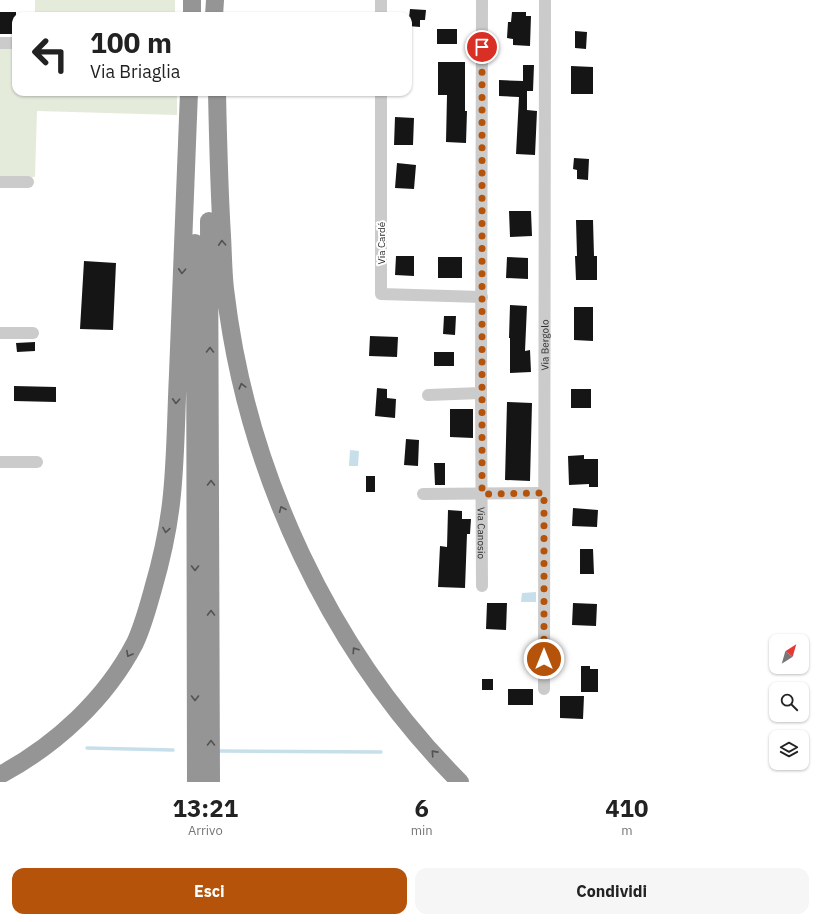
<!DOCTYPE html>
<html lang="it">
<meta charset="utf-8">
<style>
body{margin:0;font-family:"IBM Plex Sans",sans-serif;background:#f6f6f6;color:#222;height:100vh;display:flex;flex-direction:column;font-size:15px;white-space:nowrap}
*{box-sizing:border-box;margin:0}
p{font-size:13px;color:#767676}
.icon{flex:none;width:22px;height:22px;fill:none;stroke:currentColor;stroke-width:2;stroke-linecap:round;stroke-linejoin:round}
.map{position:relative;height:782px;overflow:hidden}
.sheet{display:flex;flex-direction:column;background:#fff;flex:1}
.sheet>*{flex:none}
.hud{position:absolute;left:12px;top:12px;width:400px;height:84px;border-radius:12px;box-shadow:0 1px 3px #0004;background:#fff;color:#222;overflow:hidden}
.needle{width:26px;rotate:37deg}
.controls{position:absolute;left:769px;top:634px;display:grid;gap:8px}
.controls a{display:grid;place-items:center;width:40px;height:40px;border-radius:8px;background:#fff;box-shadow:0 1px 3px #0004;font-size:20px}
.pin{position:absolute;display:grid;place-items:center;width:34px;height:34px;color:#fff;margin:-17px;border:2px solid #fff;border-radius:50%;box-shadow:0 1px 4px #0007}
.me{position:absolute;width:44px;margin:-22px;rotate:0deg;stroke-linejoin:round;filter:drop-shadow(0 0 3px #0008)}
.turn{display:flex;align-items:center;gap:14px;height:84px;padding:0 12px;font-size:18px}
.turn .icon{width:52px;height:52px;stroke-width:2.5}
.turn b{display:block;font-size:28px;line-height:34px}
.eta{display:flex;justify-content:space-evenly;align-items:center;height:68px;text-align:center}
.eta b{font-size:24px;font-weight:700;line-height:28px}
.primary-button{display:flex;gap:8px;margin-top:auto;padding:8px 12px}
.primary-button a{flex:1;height:46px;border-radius:12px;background:#b45309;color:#fff;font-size:16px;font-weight:700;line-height:46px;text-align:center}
.primary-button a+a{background:#f6f6f6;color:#222}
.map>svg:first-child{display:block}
.green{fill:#e4ebdb}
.water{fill:#c7dfeb}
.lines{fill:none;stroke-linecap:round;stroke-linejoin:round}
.stream{stroke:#c7dfeb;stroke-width:3.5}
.building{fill:#151515}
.minor{stroke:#cbcbcb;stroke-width:12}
.highway{stroke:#959595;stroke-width:18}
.oneway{stroke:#525252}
.route{stroke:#b45309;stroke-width:7;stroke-dasharray:0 12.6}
.labels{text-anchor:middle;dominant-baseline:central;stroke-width:4;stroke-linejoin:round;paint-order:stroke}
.street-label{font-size:10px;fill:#2e2e2e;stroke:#fff}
</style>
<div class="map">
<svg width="821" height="782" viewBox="0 0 821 782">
<rect width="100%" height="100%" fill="#fff"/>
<path class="green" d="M 35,0 L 175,0 L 175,16 L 35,16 Z
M 0,47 L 16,47 L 16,92 L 177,92 L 177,115 L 37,111 L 35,177 L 0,176 Z"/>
<path class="water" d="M 350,450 L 359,451 L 358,466 L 349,466 Z
M 536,592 L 536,602 L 521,602 L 522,593 Z"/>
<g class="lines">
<path class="stream" d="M 87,748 L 173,750
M 220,751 L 381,752"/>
</g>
<path class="building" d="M 410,9 L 426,10 L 425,20 L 420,20 L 420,27 L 408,26 Z
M 0,12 L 16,12 L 16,34 L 0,34 Z
M 512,12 L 526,12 L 526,16 L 531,16 L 530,46 L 513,45 L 513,39 L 507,38 L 508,22 L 511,22 Z
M 437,29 L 457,29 L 457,44 L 437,44 Z
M 575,31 L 587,32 L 586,49 L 575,48 Z
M 438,62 L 465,62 L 465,111 L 467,111 L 466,143 L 446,142 L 447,95 L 438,95 Z
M 523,65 L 534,65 L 533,91 L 527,91 L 527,110 L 537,111 L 535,155 L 516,154 L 519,97 L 499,96 L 499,80 L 523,81 Z
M 571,66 L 593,67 L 593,94 L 571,94 Z
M 395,117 L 414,118 L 413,145 L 394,145 Z
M 574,158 L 589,159 L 588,180 L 577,179 L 577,170 L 573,169 Z
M 397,163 L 416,165 L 414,189 L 395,188 Z
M 509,211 L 531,211 L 532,236 L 510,237 Z
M 576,220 L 593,220 L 594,256 L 597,256 L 597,280 L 576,280 L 575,256 L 577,256 Z
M 396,256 L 414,256 L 414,276 L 395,275 Z
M 438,257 L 462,257 L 462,278 L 438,278 Z
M 507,257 L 528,258 L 528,279 L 506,278 Z
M 84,261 L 116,263 L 113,330 L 80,329 Z
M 510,305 L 527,306 L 525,351 L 530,350 L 531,372 L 510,373 L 510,338 L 509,338 Z
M 574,307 L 593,307 L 593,341 L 574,340 Z
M 444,316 L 456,316 L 455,335 L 443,334 Z
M 370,336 L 398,337 L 397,357 L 369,356 Z
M 35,342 L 35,351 L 17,352 L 16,343 Z
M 434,352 L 454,352 L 454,366 L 434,366 Z
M 14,386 L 56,387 L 56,402 L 14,401 Z
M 377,388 L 387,389 L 387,398 L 396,399 L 395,418 L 375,416 Z
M 571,389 L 591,389 L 591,408 L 571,408 Z
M 507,402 L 532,403 L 530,481 L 505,480 Z
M 450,409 L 473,409 L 473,438 L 450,437 Z
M 406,439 L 419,440 L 418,466 L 404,465 Z
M 584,455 L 584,459 L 598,459 L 598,487 L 589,487 L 589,484 L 569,485 L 568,456 Z
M 434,463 L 445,463 L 445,485 L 435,485 Z
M 366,476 L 375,476 L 375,492 L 366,492 Z
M 573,508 L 598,510 L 597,527 L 572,526 Z
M 448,510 L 462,511 L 462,519 L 471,519 L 470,534 L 467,534 L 465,588 L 438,587 L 440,546 L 447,547 Z
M 580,549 L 593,549 L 594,574 L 580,574 Z
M 487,603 L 507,603 L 506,630 L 486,629 Z
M 573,603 L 597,604 L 596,626 L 572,625 Z
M 581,666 L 590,666 L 590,669 L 598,669 L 598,692 L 581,692 Z
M 482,679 L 493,679 L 493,690 L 482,690 Z
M 508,689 L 533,689 L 533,705 L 508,705 Z
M 560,696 L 584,696 L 583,719 L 560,718 Z"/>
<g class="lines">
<g class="minor">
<path id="s1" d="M 482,0 L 481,393 L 482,586"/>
<path d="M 381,16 L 381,0"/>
<path d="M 0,43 L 16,43"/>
<path d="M 381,92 L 381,294 L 482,297"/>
<path d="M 0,182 L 28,182"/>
<path d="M 0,333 L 33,333"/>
<path d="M 428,395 L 481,393"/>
<path d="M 0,462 L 37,462"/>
<path d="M 423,494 L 544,493"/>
<path id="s2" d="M 544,689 L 545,0"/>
</g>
<path class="highway" d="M 192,16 L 192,0
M 214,16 L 215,0
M 217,92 C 218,140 219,188 222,236 C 223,253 223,271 225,289 C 246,471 330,652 460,782
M 209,221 L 211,782
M 195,243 L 196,782
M 0,775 C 56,745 106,699 135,643 C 143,626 148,607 153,589 C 162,558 169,526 172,494 C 176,454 176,413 178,374 C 182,280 186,186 189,92"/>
</g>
<defs><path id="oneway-chevron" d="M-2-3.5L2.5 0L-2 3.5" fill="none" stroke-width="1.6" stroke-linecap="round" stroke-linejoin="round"/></defs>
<g class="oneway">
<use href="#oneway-chevron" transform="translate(222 243) rotate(-93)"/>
<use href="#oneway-chevron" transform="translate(182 271) rotate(93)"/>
<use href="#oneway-chevron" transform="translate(210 350) rotate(-90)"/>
<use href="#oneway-chevron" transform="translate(242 386) rotate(-105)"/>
<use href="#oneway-chevron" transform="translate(176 401) rotate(93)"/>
<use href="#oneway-chevron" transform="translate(211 483) rotate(-90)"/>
<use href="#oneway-chevron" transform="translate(282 509) rotate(-113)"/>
<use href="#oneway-chevron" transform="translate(166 530) rotate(99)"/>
<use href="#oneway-chevron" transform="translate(195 568) rotate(90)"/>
<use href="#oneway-chevron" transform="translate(211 613) rotate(-90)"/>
<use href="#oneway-chevron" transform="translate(355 650) rotate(-124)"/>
<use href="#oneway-chevron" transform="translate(129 654) rotate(119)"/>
<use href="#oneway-chevron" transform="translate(195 698) rotate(90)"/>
<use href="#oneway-chevron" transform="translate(211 743) rotate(-90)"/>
<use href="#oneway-chevron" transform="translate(434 753) rotate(-132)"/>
</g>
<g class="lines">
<path class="route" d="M 482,47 L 482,494 L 544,493 L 544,659"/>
</g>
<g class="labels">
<g class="street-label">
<text transform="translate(381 243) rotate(-90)">Via Cardé</text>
<text stroke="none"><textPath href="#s2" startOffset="344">Via Bergolo</textPath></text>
<text stroke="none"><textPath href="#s1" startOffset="533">Via Canosio</textPath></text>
</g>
</g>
</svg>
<div class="controls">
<a><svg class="needle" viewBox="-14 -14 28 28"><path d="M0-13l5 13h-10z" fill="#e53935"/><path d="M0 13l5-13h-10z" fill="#767676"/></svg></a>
<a><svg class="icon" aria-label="search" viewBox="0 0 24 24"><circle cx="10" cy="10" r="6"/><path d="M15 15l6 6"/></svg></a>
<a><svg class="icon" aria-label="layers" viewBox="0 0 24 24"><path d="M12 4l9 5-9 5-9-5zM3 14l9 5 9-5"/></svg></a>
</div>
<div class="pin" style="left:482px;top:47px;background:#d93025"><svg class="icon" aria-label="arrive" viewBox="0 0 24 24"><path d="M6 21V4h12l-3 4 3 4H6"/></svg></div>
<svg class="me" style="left:544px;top:659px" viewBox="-20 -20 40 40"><circle r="17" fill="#b45309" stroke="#fff" stroke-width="3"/><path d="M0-11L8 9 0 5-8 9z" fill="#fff"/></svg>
<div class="hud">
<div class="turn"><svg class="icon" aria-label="left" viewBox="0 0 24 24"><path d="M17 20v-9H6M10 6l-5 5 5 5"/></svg><div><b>100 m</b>Via Briaglia</div></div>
</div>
</div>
<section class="sheet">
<div class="eta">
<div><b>13:21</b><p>Arrivo</p></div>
<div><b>6</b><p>min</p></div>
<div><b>410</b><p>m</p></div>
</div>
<div class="primary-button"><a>Esci</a><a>Condividi</a></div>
</section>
